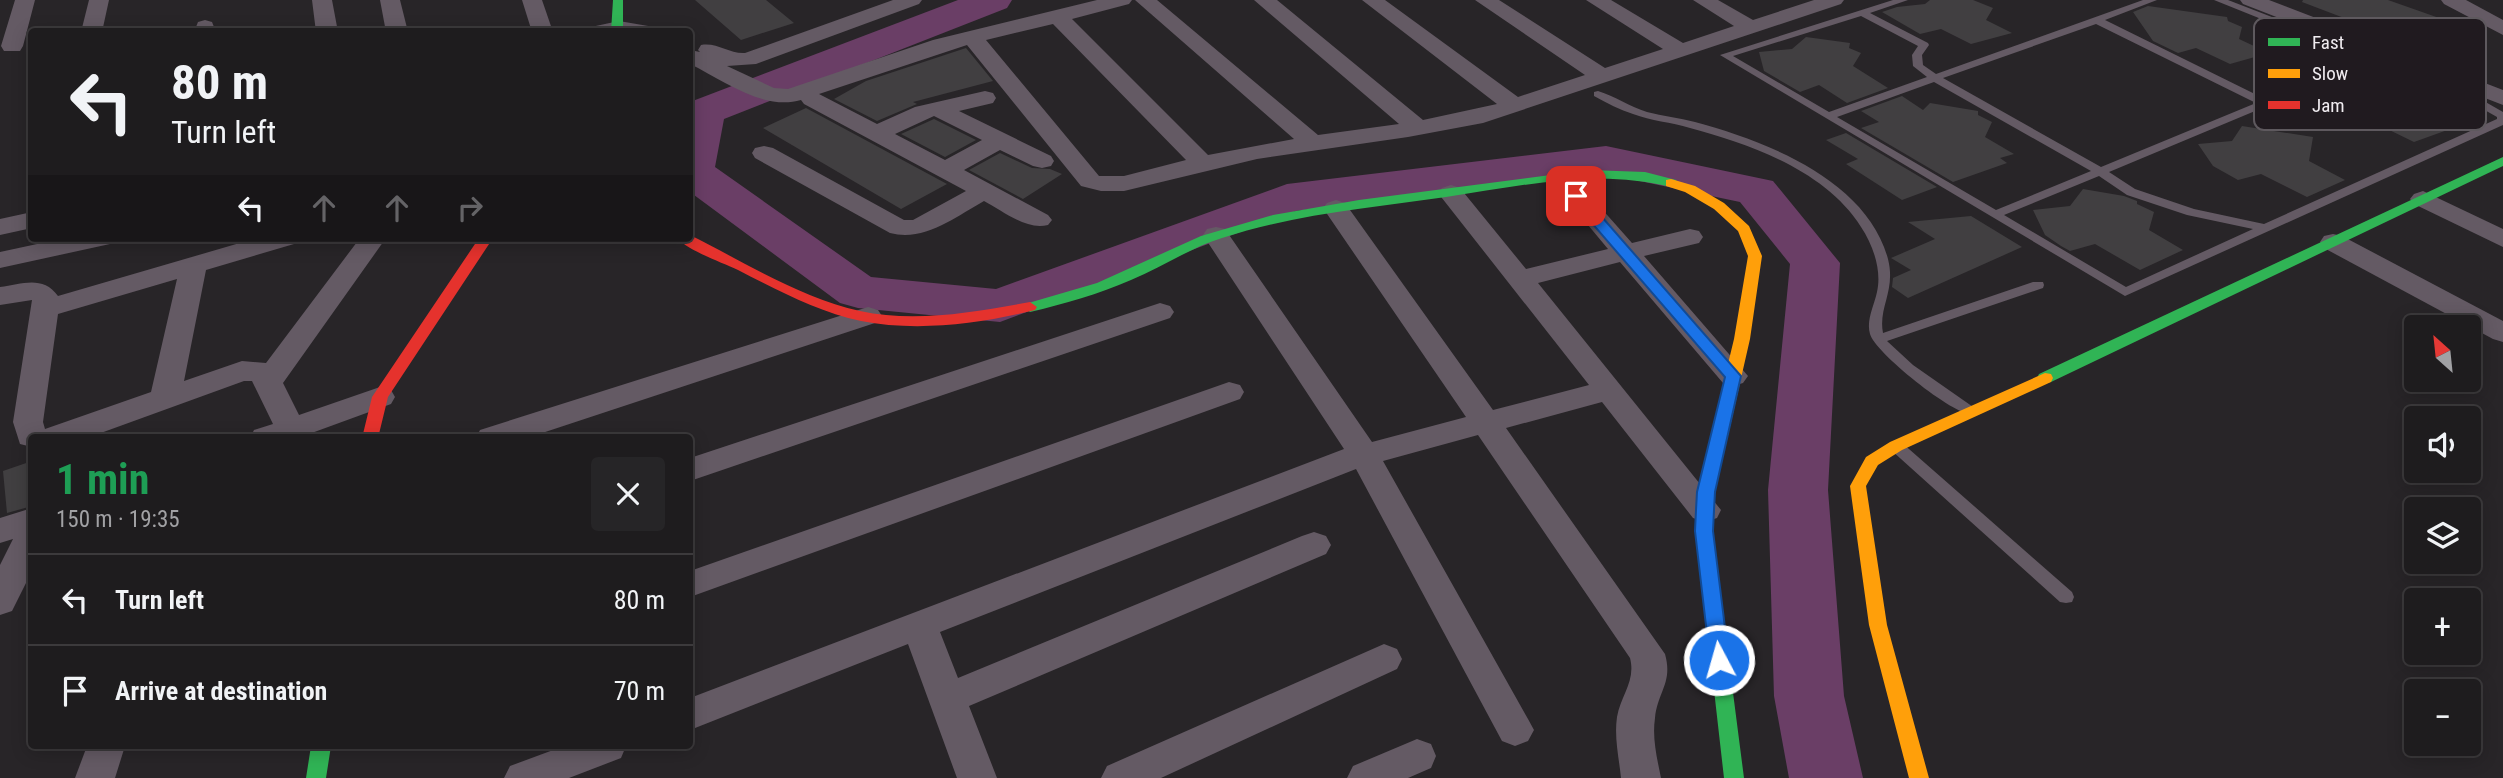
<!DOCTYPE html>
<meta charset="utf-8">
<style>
body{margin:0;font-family:"Roboto Condensed",sans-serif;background:#262527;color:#f1f3f6;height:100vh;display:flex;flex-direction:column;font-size:26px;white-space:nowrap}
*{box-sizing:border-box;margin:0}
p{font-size:23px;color:#a1a1a4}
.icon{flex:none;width:38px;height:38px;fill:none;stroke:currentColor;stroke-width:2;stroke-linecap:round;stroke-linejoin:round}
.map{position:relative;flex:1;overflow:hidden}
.sheet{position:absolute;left:28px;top:434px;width:665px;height:315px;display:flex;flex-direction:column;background:#1e1c1e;border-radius:7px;box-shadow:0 4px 18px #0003,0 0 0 2px #3c3a3c}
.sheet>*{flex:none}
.top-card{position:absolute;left:28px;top:28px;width:665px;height:214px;border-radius:7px;box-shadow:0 4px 18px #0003,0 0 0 2px #3c3a3c;background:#1e1c1e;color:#f1f3f6;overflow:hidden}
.needle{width:46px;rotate:333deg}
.fabs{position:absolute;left:2404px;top:315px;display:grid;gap:14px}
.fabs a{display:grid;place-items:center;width:77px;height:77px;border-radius:7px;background:#1e1c1e;box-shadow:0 4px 18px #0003,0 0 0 2px #3c3a3c;font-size:35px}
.pin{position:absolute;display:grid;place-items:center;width:60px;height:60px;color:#fff;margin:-30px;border-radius:14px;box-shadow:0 4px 10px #0006}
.me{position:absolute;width:77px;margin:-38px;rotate:354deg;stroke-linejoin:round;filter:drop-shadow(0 0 5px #0008)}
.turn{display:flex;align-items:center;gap:24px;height:147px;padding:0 28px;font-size:32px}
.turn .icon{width:91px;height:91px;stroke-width:2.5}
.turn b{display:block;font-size:49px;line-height:60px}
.lanes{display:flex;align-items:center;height:66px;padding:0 28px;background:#0003;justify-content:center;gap:35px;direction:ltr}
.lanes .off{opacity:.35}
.round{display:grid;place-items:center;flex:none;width:74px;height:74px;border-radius:7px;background:#262527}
.headline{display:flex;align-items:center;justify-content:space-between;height:119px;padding:0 28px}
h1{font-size:42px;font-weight:700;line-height:52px;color:#1e9e55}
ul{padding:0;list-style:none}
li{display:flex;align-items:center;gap:21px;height:91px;padding:0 28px;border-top:2px solid #3c3a3c}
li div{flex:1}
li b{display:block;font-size:26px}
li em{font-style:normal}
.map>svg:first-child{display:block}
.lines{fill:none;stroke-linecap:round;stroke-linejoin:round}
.river{fill:#6a3e66;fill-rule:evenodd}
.building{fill:#413f41}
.lane{fill:#645a64;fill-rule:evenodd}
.street{fill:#645a64;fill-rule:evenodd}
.fast{fill:#30b455;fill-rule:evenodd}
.slow{fill:#ff9f0a;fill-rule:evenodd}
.jam{fill:#e5322d;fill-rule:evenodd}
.route{fill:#1a73e8;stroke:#114b97;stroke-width:2}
.key{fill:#201a1f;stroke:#5e595e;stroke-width:2}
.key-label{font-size:19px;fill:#f0ecf0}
</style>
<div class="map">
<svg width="2503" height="778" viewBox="0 0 2503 778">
<rect width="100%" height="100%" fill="#282528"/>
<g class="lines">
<path class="river" d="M 958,0 L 1012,0 L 1007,8 L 724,119 L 715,167 L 871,277 L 996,289 L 1287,184 L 1606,146 L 1773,181 L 1840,263 L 1828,490 L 1844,696 L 1863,778 L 1789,778 L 1774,696 L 1768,490 L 1790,264 L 1740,202 L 1606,174 L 1296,211 L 1000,322 L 858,308 L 840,303 L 690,192 L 690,102 Z"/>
</g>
<path class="building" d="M 695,0 L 766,0 L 794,23 L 741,40 Z
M 1930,0 L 1973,0 L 1993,8 L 1986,20 L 2012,33 L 1971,44 L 1941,29 L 1920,34 L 1882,12 L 1897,7 L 1925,4 Z
M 2303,0 L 2388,0 L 2442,19 L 2402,40 L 2302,2 Z
M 2148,6 L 2227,17 L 2228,21 L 2242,27 L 2239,39 L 2269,53 L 2230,64 L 2196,48 L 2178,53 L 2153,41 L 2133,12 Z
M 1806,37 L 1850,43 L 1849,48 L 1861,53 L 1853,66 L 1888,88 L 1847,103 L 1819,85 L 1800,92 L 1764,71 L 1759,52 L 1792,49 Z
M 966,48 L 993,81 L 913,102 L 917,104 L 877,121 L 834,99 L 866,81 Z
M 2350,79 L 2401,87 L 2402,91 L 2418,97 L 2418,112 L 2453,128 L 2414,142 L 2379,125 L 2352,129 L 2327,116 L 2310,96 L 2342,93 Z
M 1902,96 L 1923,110 L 1930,103 L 1978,111 L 1978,115 L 1992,122 L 1985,137 L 2014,154 L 2000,158 L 2007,163 L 1953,182 L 1861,128 L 1879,122 L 1861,111 Z
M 806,108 L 947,184 L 901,209 L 763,128 Z
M 934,119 L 976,140 L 945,157 L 901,134 Z
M 2242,126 L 2313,137 L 2309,161 L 2345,180 L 2307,197 L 2261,174 L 2238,180 L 2213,166 L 2198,144 L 2232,141 Z
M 1846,133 L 1937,187 L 1902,200 L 1846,164 L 1858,159 L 1826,140 Z
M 1000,153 L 1032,168 L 1050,169 L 1062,174 L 1023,199 L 969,170 Z
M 2083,189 L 2124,196 L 2137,201 L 2137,204 L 2154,212 L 2149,230 L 2183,250 L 2140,270 L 2095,244 L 2070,251 L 2061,246 L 2045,235 L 2033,210 L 2070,206 Z
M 1971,216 L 2022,247 L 1908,298 L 1892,287 L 1893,278 L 1911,270 L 1891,258 L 1935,239 L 1908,222 Z
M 32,461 L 32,506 L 7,513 L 3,471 Z"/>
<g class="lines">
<path class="lane" d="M 1893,0 L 1908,0 L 1870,13 L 1928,43 L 1929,45 L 1922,55 L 1923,65 L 1936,74 L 2143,0 L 2157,0 L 2105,20 L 2265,99 L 2361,59 L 2214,0 L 2228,0 L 2475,96 L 2503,112 L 2503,125 L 2125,296 L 1720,55 ZM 1861,16 L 1918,46 L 1912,55 L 1913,66 L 1927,77 L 1829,112 L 1733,56 ZM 2096,24 L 2256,103 L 2101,167 L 1943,78 ZM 2370,63 L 2467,100 L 2497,117 L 2497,119 L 2264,224 L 2194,209 L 2135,189 L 2109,172 ZM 1934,82 L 2091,171 L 1996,210 L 1837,117 ZM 2099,176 L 2127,195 L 2187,215 L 2253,229 L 2126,287 L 2004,215 Z
M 1598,91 C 1615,96 1630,107 1647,112 C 1663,116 1679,118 1695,122 C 1766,141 1867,180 1888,259 C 1896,291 1878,307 1883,333 L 2033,282 L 2043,282 L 2044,285 L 2043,288 L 1887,341 L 1913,365 L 1976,409 L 1978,412 L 1976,415 C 1959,420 1875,353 1870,334 C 1866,320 1874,306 1877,292 C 1882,270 1873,245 1861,227 C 1826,171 1750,144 1690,128 C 1671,122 1651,121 1633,114 C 1620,110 1607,103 1594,96 L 1594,92 Z
M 1896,441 L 1901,442 L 2072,592 L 2074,597 L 2072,602 L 2066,603 L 2060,602 L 1891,450 L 1889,446 L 1891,442 Z"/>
<path class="street" d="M 15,0 L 35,0 L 23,46 L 20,51 L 4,51 L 1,46 Z
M 89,0 L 109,0 L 102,32 L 81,32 Z
M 312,0 L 332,0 L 338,32 L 316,32 Z
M 380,0 L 400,0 L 408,32 L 386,32 Z
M 522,0 L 542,0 L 553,32 L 532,32 Z
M 893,0 L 922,0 L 919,4 L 756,64 L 727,66 L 774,88 L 788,89 L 933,40 L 1097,0 L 1132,0 L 1129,4 L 1072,19 L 1208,155 L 1294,139 L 1135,0 L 1157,0 L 1318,135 L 1399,124 L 1254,0 L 1277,0 L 1423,120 L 1497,104 L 1362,0 L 1385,0 L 1518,97 L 1585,75 L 1475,0 L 1499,0 L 1605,68 L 1663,49 L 1586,0 L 1611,0 L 1683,43 L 1734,26 L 1693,0 L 1718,0 L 1753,20 L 1814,0 L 1844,0 L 1841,4 L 1483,123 L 1408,137 L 1257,159 L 1124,191 L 1101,191 L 1081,186 L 967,45 L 819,94 L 877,124 L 915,107 L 985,91 L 993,93 L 996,98 L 993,103 L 959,111 L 1051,156 L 1054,161 L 1051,166 L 1042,168 L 1033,166 L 1000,150 L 964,170 L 1048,215 L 1052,220 L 1048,225 C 1027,231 1003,211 984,201 C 955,217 925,242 890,233 L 755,158 L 752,153 L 755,148 L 764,146 L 773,148 L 904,220 L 913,220 L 966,191 L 804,104 L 801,100 C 763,111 723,80 690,64 L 690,50 L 700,52 L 698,50 L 701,45 C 717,42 729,54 745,53 ZM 1053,24 L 1186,160 L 1124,176 L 1099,176 L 986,40 ZM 934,116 L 982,140 L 945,160 L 895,134 Z
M 2240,0 L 2269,0 L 2503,90 L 2503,105 L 2243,4 Z
M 2441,0 L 2466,0 L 2503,20 L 2503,35 L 2444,4 Z
M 205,20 L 212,22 L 216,32 L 194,32 L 198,22 Z
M 619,21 L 654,27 L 656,32 L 589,32 L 591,27 Z
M 1560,170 L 1569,172 L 1632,243 L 1690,229 L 1699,231 L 1703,237 L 1699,243 L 1644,256 L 1748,376 L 1743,383 L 1733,386 L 1723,383 L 1620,262 L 1538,283 L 1721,510 L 1717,518 L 1705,522 L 1693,518 L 1602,402 L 1506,428 L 1665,654 C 1673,683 1658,691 1655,718 C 1652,738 1657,758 1661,778 L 1621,778 C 1619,758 1614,737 1617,717 C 1621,695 1636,681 1630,658 L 1478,435 L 1383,461 L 1528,719 L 1534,730 L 1528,741 L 1515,746 L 1502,741 L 1356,469 L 940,632 L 958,678 L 1302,536 L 1314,532 L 1326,536 L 1331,545 L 1326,554 L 969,706 L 997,778 L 957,778 L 908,644 L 690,730 L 690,698 L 1344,449 L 1203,235 L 1207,229 L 1216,227 L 1225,229 L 1372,442 L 1466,417 L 1323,208 L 1327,203 L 1336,200 L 1345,203 L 1493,410 L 1589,385 L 1438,193 L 1442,188 L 1451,185 L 1460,188 L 1526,269 L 1608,249 L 1548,177 L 1551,172 Z
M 2423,191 L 2503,229 L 2503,247 L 2414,204 L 2410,199 L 2414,194 Z
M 32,212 L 32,228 L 0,235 L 0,219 Z
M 2333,234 L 2342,236 L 2503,321 L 2503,342 L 2493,339 L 2324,248 L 2320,242 L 2324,236 Z
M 65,238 L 114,238 L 110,244 L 0,268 L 0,252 Z
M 257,238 L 298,238 L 294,244 L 206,270 L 184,381 L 242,361 L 266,363 L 360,238 L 386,238 L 283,383 L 299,415 L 380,387 L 391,390 L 395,397 L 391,404 L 298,438 L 250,438 L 254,430 L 273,424 L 252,381 L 244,381 L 87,438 L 32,438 L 32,447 L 20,444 L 13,422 L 32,300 L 0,305 L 0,287 C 22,284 43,275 58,296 ZM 177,279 L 151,392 L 45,429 L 43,422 L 58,314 Z
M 1160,303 L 1170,306 L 1174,312 L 1170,318 L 690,481 L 690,458 Z
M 868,307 L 878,310 L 882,316 L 878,322 L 527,438 L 476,438 L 480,430 Z
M 1229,382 L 1240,385 L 1244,392 L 1240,399 L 690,597 L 690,571 Z
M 32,508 L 32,571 L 12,611 L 0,615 L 0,565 L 13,539 L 0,543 L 0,518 Z
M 1384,644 L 1397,649 L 1402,659 L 1397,669 L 1161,778 L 1101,778 L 1107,766 Z
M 1417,739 L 1431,744 L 1436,756 L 1431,768 L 1408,778 L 1347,778 L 1353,766 Z
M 87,746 L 125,746 L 115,778 L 75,778 Z
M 564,746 L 626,746 L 621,758 L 569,778 L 504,778 L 510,766 Z"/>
<path class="fast" d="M 613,0 L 623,0 L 623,32 L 611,32 Z
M 2503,157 L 2503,166 L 2051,382 L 2045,383 L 2037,378 L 2039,374 Z
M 1589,170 L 1645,172 L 1676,180 L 1678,183 L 1671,187 C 1595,168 1522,186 1446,197 C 1371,208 1295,214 1222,238 C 1190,248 1162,267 1131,280 C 1099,294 1064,304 1030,312 L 1023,307 L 1025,304 L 1097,283 L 1201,236 L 1273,215 L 1359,200 Z
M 1718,638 L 1725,641 L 1727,646 L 1744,778 L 1724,778 L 1709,646 L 1711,641 Z
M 311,746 L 331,746 L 326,778 L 306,778 Z"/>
<path class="slow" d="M 1671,179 L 1695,186 L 1724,203 L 1749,226 L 1762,256 L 1750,339 L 1715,492 L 1713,531 L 1727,646 L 1725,651 L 1718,654 L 1711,651 L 1709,646 L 1695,531 L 1697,492 L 1734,339 L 1748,256 L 1738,231 L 1714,209 L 1685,192 L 1666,186 L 1666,180 Z
M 2045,373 L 2051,374 L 2053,378 L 2051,382 L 1902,450 L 1878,465 L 1866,486 L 1887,625 L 1929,778 L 1909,778 L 1869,625 L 1850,486 L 1866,457 L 1890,442 Z"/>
<path class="jam" d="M 690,235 C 744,262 801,298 860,311 C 915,323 975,312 1030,302 L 1037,307 L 1035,310 C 981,324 916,332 861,321 C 818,312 777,290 738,270 C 721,262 689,251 677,238 L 690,238 Z
M 479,238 L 493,238 L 388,397 L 378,438 L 362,438 L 372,397 Z"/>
</g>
<path class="route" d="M 1576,192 L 1581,193 L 1741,376 L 1715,492 L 1714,510 L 1713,531 L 1729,660 L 1726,666 L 1719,668 L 1713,666 L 1710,660 L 1695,531 L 1696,510 L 1697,492 L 1725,377 L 1571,199 L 1571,193 Z"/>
<rect x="2254" y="18" width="232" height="112" rx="10" class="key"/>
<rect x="2268" y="38" width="32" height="8" fill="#30b455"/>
<rect x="2268" y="69" width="32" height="9" fill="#ff9f0a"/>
<rect x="2268" y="101" width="32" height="8" fill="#e5322d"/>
<g class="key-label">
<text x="2312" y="49">Fast</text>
<text x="2312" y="80">Slow</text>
<text x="2312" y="112">Jam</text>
</g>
</svg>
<div class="fabs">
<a><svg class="needle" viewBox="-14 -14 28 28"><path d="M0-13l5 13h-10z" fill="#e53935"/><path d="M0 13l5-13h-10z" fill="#a1a1a4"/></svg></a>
<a><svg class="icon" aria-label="sound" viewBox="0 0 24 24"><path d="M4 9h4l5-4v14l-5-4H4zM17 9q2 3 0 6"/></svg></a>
<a><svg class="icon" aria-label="layers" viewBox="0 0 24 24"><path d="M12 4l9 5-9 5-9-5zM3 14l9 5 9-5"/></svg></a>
<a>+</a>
<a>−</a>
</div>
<div class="pin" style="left:1576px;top:196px;background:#d93025"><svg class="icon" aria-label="arrive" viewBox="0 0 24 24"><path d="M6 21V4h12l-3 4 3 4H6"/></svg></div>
<svg class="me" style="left:1719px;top:660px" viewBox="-20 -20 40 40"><circle r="17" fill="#1a73e8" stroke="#fff" stroke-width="3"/><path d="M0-11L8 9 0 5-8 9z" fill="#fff"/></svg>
<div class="top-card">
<div class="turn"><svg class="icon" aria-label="left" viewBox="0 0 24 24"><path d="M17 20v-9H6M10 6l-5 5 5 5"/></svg><div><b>80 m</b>Turn left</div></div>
<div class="lanes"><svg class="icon" aria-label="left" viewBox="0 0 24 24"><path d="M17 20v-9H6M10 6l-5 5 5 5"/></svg><svg class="icon off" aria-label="ahead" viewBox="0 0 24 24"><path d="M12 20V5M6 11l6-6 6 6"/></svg><svg class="icon off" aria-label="ahead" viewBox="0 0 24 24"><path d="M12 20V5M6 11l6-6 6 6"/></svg><svg class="icon off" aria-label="right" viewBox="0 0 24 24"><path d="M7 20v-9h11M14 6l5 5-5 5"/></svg></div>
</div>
<section class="sheet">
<div class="headline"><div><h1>1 min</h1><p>150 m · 19:35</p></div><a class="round"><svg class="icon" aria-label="close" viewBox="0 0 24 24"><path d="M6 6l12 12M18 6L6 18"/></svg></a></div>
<ul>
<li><svg class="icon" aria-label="left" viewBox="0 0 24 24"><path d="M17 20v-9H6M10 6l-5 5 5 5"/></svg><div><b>Turn left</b></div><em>80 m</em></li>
<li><svg class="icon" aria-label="arrive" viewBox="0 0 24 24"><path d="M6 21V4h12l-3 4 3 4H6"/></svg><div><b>Arrive at destination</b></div><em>70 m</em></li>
</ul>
</section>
</div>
